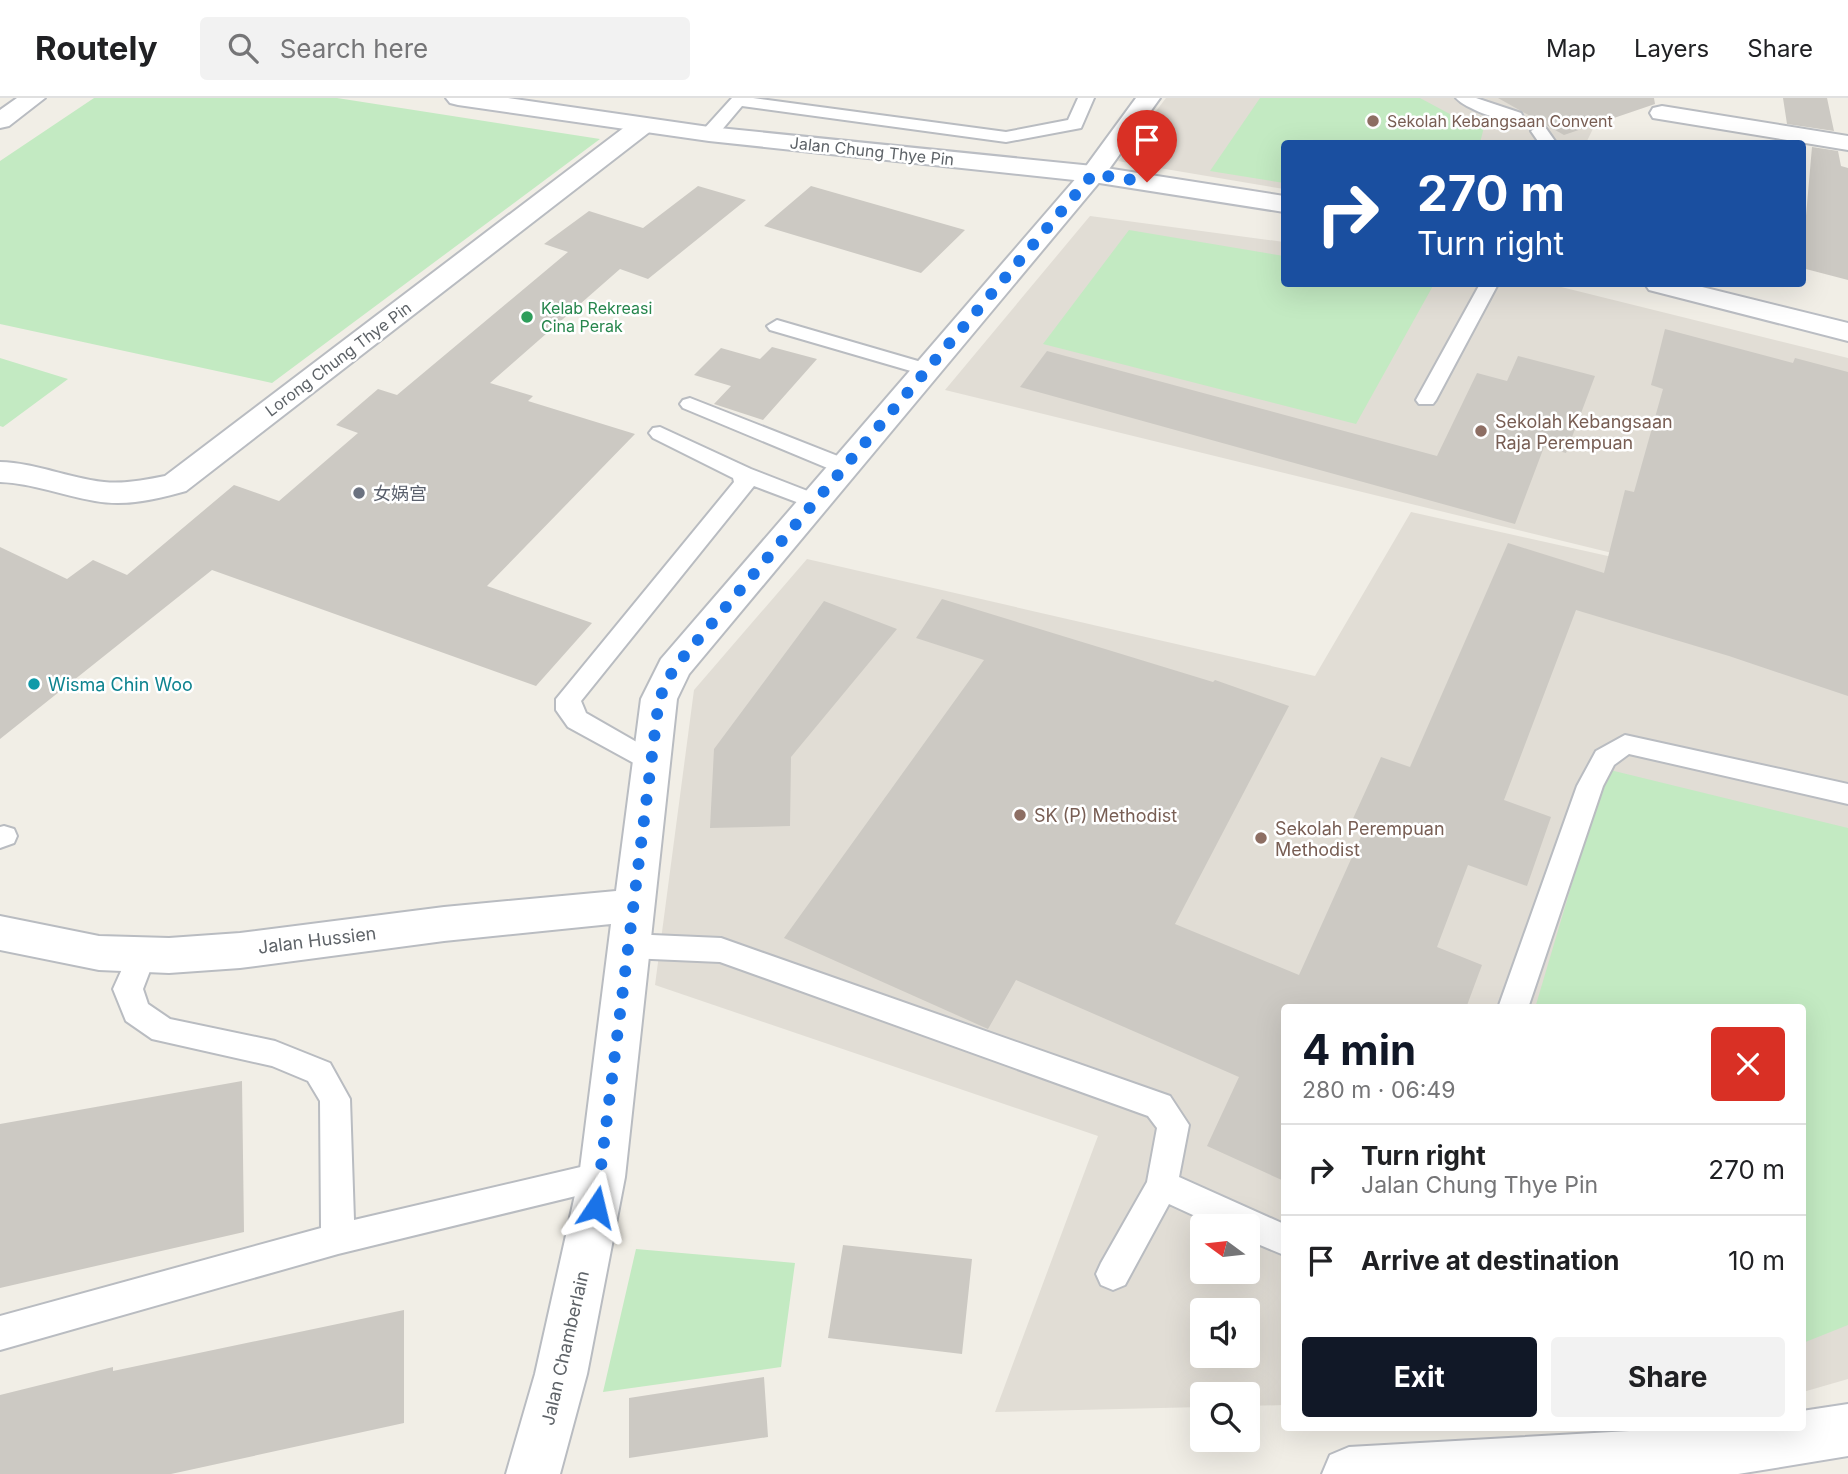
<!DOCTYPE html>
<meta charset="utf-8">
<style>
body{margin:0;font-family:Inter,"Noto Sans SC",sans-serif;background:#f2f2f2;color:#202124;height:100vh;display:flex;flex-direction:column;font-size:26px;white-space:nowrap}
*{box-sizing:border-box;margin:0}
p{font-size:23px;color:#757577}
.icon{flex:none;width:38px;height:38px;fill:none;stroke:currentColor;stroke-width:2;stroke-linecap:round;stroke-linejoin:round}
.map{position:relative;flex:1;overflow:hidden}
.panel{position:absolute;left:1281px;top:906px;width:525px;height:427px;display:flex;flex-direction:column;background:#fff;border-radius:7px;box-shadow:0 7px 28px #0002}
.panel>*{flex:none}
.top-card{position:absolute;left:1281px;top:42px;width:525px;height:147px;border-radius:7px;box-shadow:0 7px 28px #0002;background:#1a4fa0;color:#fff;overflow:hidden}
.needle{width:46px;rotate:285deg}
.controls{position:absolute;left:1190px;top:1116px;display:grid;gap:14px}
.controls a{display:grid;place-items:center;width:70px;height:70px;border-radius:7px;background:#fff;box-shadow:0 7px 28px #0002;font-size:35px}
.pin{position:absolute;display:grid;place-items:center;width:60px;height:60px;color:#fff;margin:-72px -30px;border-radius:50% 50% 50% 0;rotate:-45deg;box-shadow:0 0 7px #0007}
.pin .icon{rotate:45deg}
.me{position:absolute;width:77px;margin:-38px;rotate:10deg;stroke-linejoin:round;filter:drop-shadow(0 0 5px #0008)}
.turn{display:flex;align-items:center;gap:24px;height:147px;padding:0 21px;font-size:32px}
.turn .icon{width:91px;height:91px;stroke-width:2.5}
.turn b{display:block;font-size:49px;line-height:60px}
.round{display:grid;place-items:center;flex:none;width:74px;height:74px;border-radius:7px;background:#f2f2f2}
.overview{display:flex;align-items:center;justify-content:space-between;height:119px;padding:0 21px}
h1{font-size:42px;font-weight:700;line-height:52px;color:#111827}
.primary-button{display:flex;gap:14px;margin-top:auto;padding:14px 21px}
.primary-button a{flex:1;height:80px;border-radius:7px;background:#111827;color:#fff;font-size:28px;font-weight:700;line-height:80px;text-align:center}
.primary-button a+a{background:#f2f2f2;color:#202124}
ul{padding:0;list-style:none}
li{display:flex;align-items:center;gap:21px;height:91px;padding:0 21px;border-top:2px solid #e0e0e0}
li div{flex:1}
li b{display:block;font-size:26px}
li em{font-style:normal}
header{display:flex;align-items:center;gap:42px;box-sizing:border-box;height:98px;padding:0 35px;background:#fff;border-bottom:2px solid #e0e0e0}
header strong{font-size:33px}
nav{display:flex;gap:38px;margin-inline-start:auto;font-size:24px}
.search{width:490px;height:63px;background:#f2f2f2;display:flex;align-items:center;gap:18px;box-sizing:border-box;padding:0 24px;border-radius:7px;color:#757577;font-size:26px}
.map>svg:first-child{display:block}
.education{fill:#e1ddd5;fill-rule:evenodd}
.green{fill:#c3eac2}
.building{fill:#ccc9c3}
.lines{fill:none;stroke-linecap:round;stroke-linejoin:round}
.lane-casing{stroke:#b9bcc1;stroke-width:4}
.street-casing{stroke:#b9bcc1;stroke-width:4}
.secondary-casing{stroke:#babdc3;stroke-width:4}
.lane{fill:#fff;fill-rule:evenodd}
.street{fill:#fff;fill-rule:evenodd}
.secondary{fill:#fff;fill-rule:evenodd}
.route{stroke:#1a73e8;stroke-width:12;stroke-dasharray:0 21.6}
.education-dot{fill:#8d6e63;stroke:#fff;stroke-width:2.5}
.leisure-dot{fill:#2e9e5b;stroke:#fff;stroke-width:2.5}
.worship-dot{fill:#6b7280;stroke:#fff;stroke-width:2.5}
.culture-dot{fill:#0f9aa8;stroke:#fff;stroke-width:2.5}
.labels{text-anchor:middle;dominant-baseline:central;stroke-width:5;stroke-linejoin:round;paint-order:stroke}
.far-education-label{font-size:16px;fill:#785e54;stroke:#fff;text-anchor:start}
.far-street-label{font-size:16px;fill:#5e6368;stroke:#fff}
.far-leisure-label{font-size:16px;fill:#27864d;stroke:#fff;text-anchor:start}
.education-label{font-size:18px;fill:#785e54;stroke:#fff;text-anchor:start}
.worship-label{font-size:18px;fill:#5b616d;stroke:#fff;text-anchor:start}
.culture-label{font-size:18px;fill:#0d838f;stroke:#fff;text-anchor:start}
.street-label{font-size:18px;fill:#5e6368;stroke:#fff}
</style>
<header>
<strong>Routely</strong>
<div class="search"><svg class="icon" aria-label="search" viewBox="0 0 24 24"><circle cx="10" cy="10" r="6"/><path d="M15 15l6 6"/></svg>Search here</div>
<nav><a>Map</a><a>Layers</a><a>Share</a></nav>
</header>
<div class="map">
<svg width="1848" height="1376" viewBox="0 0 1848 1376">
<rect width="100%" height="100%" fill="#f1eee6"/>
<path class="education" d="M 1166,0 L 1608,0 L 1586,45 L 1284,46 L 1284,91 L 1118,63 Z
M 1090,118 L 1284,144 L 1284,186 L 1549,186 L 1848,260 L 1848,1281 L 1803,1294 L 1802,910 L 1284,910 L 1284,1307 L 1248,1308 L 1248,1297 L 1202,1297 L 1202,1309 L 995,1314 L 1098,1038 L 655,887 L 694,592 L 807,461 L 1315,578 L 1411,414 L 1800,501 L 945,292 ZM 1202,1129 L 1248,1129 L 1248,1174 L 1202,1174 ZM 1202,1213 L 1248,1213 L 1248,1258 L 1202,1258 Z"/>
<path class="green" d="M 94,0 L 337,0 L 600,41 L 272,285 L 0,226 L 0,63 Z
M 1260,0 L 1420,0 L 1461,22 L 1485,25 L 1480,45 L 1284,46 L 1284,85 L 1210,73 Z
M 1129,132 L 1284,158 L 1284,186 L 1434,186 L 1356,326 L 1043,246 Z
M 0,260 L 68,281 L 3,329 L 0,328 Z
M 1606,671 L 1848,730 L 1848,1227 L 1803,1245 L 1802,910 L 1535,910 Z
M 636,1151 L 795,1165 L 781,1269 L 603,1294 Z"/>
<path class="building" d="M 1498,0 L 1654,0 L 1655,6 L 1564,37 Z
M 1783,0 L 1827,0 L 1834,33 L 1787,26 Z
M 1812,49 L 1838,53 L 1841,68 L 1848,70 L 1848,182 L 1802,170 L 1802,128 L 1805,129 Z
M 698,88 L 746,102 L 648,181 L 620,171 L 490,285 L 533,298 L 528,303 L 635,336 L 487,488 L 592,525 L 536,588 L 212,472 L 0,641 L 0,449 L 67,481 L 93,462 L 127,477 L 234,387 L 279,403 L 358,335 L 336,327 L 378,291 L 397,297 L 568,154 L 544,146 L 589,113 L 643,130 Z
M 811,88 L 965,132 L 921,175 L 764,128 Z
M 1665,231 L 1793,265 L 1795,260 L 1848,274 L 1848,598 L 1729,558 L 1576,512 L 1504,702 L 1551,719 L 1527,788 L 1468,767 L 1437,849 L 1482,867 L 1466,910 L 1284,910 L 1284,1083 L 1207,1048 L 1239,979 L 1016,882 L 988,931 L 784,840 L 984,562 L 916,540 L 942,501 L 1213,584 L 1215,582 L 1289,608 L 1175,826 L 1299,877 L 1365,730 L 1351,725 L 1381,659 L 1410,669 L 1508,445 L 1604,475 L 1625,392 L 1634,394 L 1663,291 L 1651,287 Z
M 772,249 L 817,261 L 763,322 L 714,306 L 731,288 L 694,277 L 721,250 L 760,261 Z
M 1047,253 L 1437,358 L 1477,275 L 1507,283 L 1518,258 L 1595,278 L 1566,355 L 1544,349 L 1515,426 L 1020,289 Z
M 824,503 L 897,531 L 791,659 L 790,728 L 710,730 L 714,651 Z
M 242,983 L 244,1134 L 0,1190 L 0,1026 Z
M 843,1147 L 972,1161 L 962,1256 L 828,1240 Z
M 404,1212 L 404,1325 L 171,1376 L 0,1376 L 0,1297 L 113,1269 L 113,1273 Z
M 764,1279 L 768,1339 L 629,1360 L 629,1300 Z"/>
<g class="lines">
<g class="lane-casing">
<path id="lane" d="M 732,0 L 753,0 L 1006,34 L 1068,22 L 1078,0 L 1094,0 L 1081,30 L 1006,44 L 742,8 L 715,40 L 703,40 L 701,36 L 703,32 Z
M 1456,0 L 1476,0 L 1521,15 L 1523,19 L 1521,23 C 1506,26 1466,11 1456,0 Z
M 1539,28 L 1545,29 L 1557,46 L 1540,46 L 1531,33 Z
M 1480,186 L 1498,186 L 1436,302 L 1433,306 L 1419,306 L 1416,302 Z
M 777,222 L 935,268 L 938,272 L 935,276 L 928,278 L 770,232 L 767,228 Z
M 690,300 L 853,364 L 856,369 L 853,374 L 837,374 L 683,310 L 680,306 L 683,302 Z
M 660,329 L 751,371 L 823,399 L 826,404 L 823,409 L 815,411 L 754,388 L 581,603 L 586,615 L 661,658 L 665,665 L 661,672 L 652,675 L 568,629 L 556,612 L 556,601 L 734,384 L 733,380 L 653,340 L 649,335 L 653,330 Z
M 1625,637 L 1848,686 L 1848,706 L 1629,656 L 1614,667 L 1603,688 L 1528,910 L 1498,910 L 1577,688 L 1596,653 Z
M 4,728 L 14,731 L 17,738 L 14,745 L 0,750 L 0,729 Z
M 629,836 L 721,840 L 1170,998 L 1189,1027 L 1179,1079 L 1284,1126 L 1284,1157 L 1248,1142 L 1248,1129 L 1219,1129 L 1169,1106 L 1125,1187 L 1113,1192 L 1101,1187 L 1096,1176 L 1101,1165 L 1147,1084 L 1157,1030 L 1148,1018 L 720,864 L 629,860 L 619,856 L 615,848 L 619,840 Z
M 142,845 L 152,849 L 156,857 L 143,891 L 148,906 L 170,921 L 275,943 L 330,965 L 350,1001 L 354,1122 L 602,1064 L 613,1069 L 618,1079 L 613,1089 L 338,1156 L 0,1252 L 0,1218 L 321,1130 L 320,1003 L 308,983 L 272,968 L 152,941 L 126,923 L 113,891 L 132,849 Z"/>
</g>
<g class="street-casing">
<path id="street" d="M 17,0 L 45,0 L 9,28 L 0,30 L 0,12 Z
M 1136,0 L 1160,0 L 1102,81 L 689,576 L 677,601 L 625,1079 L 587,1276 L 560,1376 L 506,1376 L 535,1276 L 579,1079 L 611,826 L 444,843 L 240,870 L 169,875 L 99,872 L 0,852 L 0,818 L 99,838 L 169,840 L 240,835 L 444,809 L 616,793 L 641,601 L 661,561 L 1084,71 Z
M 1662,8 L 1848,38 L 1848,52 L 1653,20 L 1650,15 L 1653,10 Z
M 643,20 L 652,22 L 655,27 L 652,32 L 186,393 C 157,401 126,409 95,403 C 63,398 33,385 0,384 L 0,364 C 36,365 68,380 104,384 C 124,386 145,382 165,378 L 634,22 Z"/>
</g>
<g class="secondary-casing">
<path id="secondary" d="M 446,0 L 508,0 L 709,29 L 1093,68 L 1284,98 L 1284,114 L 1093,84 L 709,43 L 458,7 L 450,5 Z
M 1645,186 L 1690,186 L 1848,225 L 1848,243 L 1649,192 Z
M 1848,1306 L 1848,1358 L 1738,1376 L 1322,1376 L 1330,1357 L 1349,1349 L 1682,1330 L 1802,1330 L 1802,1313 Z"/>
</g>
<use href="#lane" class="lane"/>
<use href="#street" class="street"/>
<use href="#secondary" class="secondary"/>
</g>
<g class="lines">
<path class="route" d="M 596,1109 L 659,601 L 674,570 L 1093,76 L 1147,84"/>
</g>
<g class="education-dot">
<circle cx="1373" cy="23" r="7"/>
<circle cx="1481" cy="333" r="7"/>
<circle cx="1020" cy="717" r="7"/>
<circle cx="1261" cy="740" r="7"/>
</g>
<circle class="leisure-dot" cx="527" cy="219" r="7"/>
<circle class="worship-dot" cx="359" cy="395" r="7"/>
<circle class="culture-dot" cx="34" cy="586" r="7"/>
<g class="labels">
<g class="far-education-label">
<text x="1387" y="23">Sekolah Kebangsaan Convent</text>
</g>
<g class="far-street-label">
<text transform="translate(872 53) rotate(6)">Jalan Chung Thye Pin</text>
<text transform="translate(338 261) rotate(-37)">Lorong Chung Thye Pin</text>
</g>
<g class="far-leisure-label">
<text x="541" y="210">Kelab Rekreasi<tspan x="541" dy="18">Cina Perak</tspan></text>
</g>
<g class="education-label">
<text x="1495" y="323">Sekolah Kebangsaan<tspan x="1495" dy="21">Raja Perempuan</tspan></text>
<text x="1034" y="717">SK (P) Methodist</text>
<text x="1275" y="730">Sekolah Perempuan<tspan x="1275" dy="21">Methodist</tspan></text>
</g>
<g class="worship-label">
<text x="373" y="395">女娲宫</text>
</g>
<g class="culture-label">
<text x="48" y="586">Wisma Chin Woo</text>
</g>
<g class="street-label">
<text transform="translate(317 842) rotate(-7)">Jalan Hussien</text>
<text transform="translate(565 1250) rotate(-77)">Jalan Chamberlain</text>
</g>
</g>
</svg>
<div class="controls">
<a><svg class="needle" viewBox="-14 -14 28 28"><path d="M0-13l5 13h-10z" fill="#e53935"/><path d="M0 13l5-13h-10z" fill="#757577"/></svg></a>
<a><svg class="icon" aria-label="sound" viewBox="0 0 24 24"><path d="M4 9h4l5-4v14l-5-4H4zM17 9q2 3 0 6"/></svg></a>
<a><svg class="icon" aria-label="search" viewBox="0 0 24 24"><circle cx="10" cy="10" r="6"/><path d="M15 15l6 6"/></svg></a>
</div>
<div class="pin" style="left:1147px;top:84px;background:#d93025"><svg class="icon" aria-label="arrive" viewBox="0 0 24 24"><path d="M6 21V4h12l-3 4 3 4H6"/></svg></div>
<svg class="me" style="left:596px;top:1109px" viewBox="-20 -20 40 40"><path d="M0-17L14 15 0 8-14 15z" fill="#1a73e8" stroke="#fff" stroke-width="4"/></svg>
<div class="top-card">
<div class="turn"><svg class="icon" aria-label="right" viewBox="0 0 24 24"><path d="M7 20v-9h11M14 6l5 5-5 5"/></svg><div><b>270 m</b>Turn right</div></div>
</div>
<section class="panel">
<div class="overview"><div><h1>4 min</h1><p>280 m · 06:49</p></div><a class="round" style="background:#d93025;color:#fff"><svg class="icon" aria-label="close" viewBox="0 0 24 24"><path d="M6 6l12 12M18 6L6 18"/></svg></a></div>
<ul>
<li><svg class="icon" aria-label="right" viewBox="0 0 24 24"><path d="M7 20v-9h11M14 6l5 5-5 5"/></svg><div><b>Turn right</b><p>Jalan Chung Thye Pin</p></div><em>270 m</em></li>
<li><svg class="icon" aria-label="arrive" viewBox="0 0 24 24"><path d="M6 21V4h12l-3 4 3 4H6"/></svg><div><b>Arrive at destination</b></div><em>10 m</em></li>
</ul>
<div class="primary-button"><a>Exit</a><a>Share</a></div>
</section>
</div>
